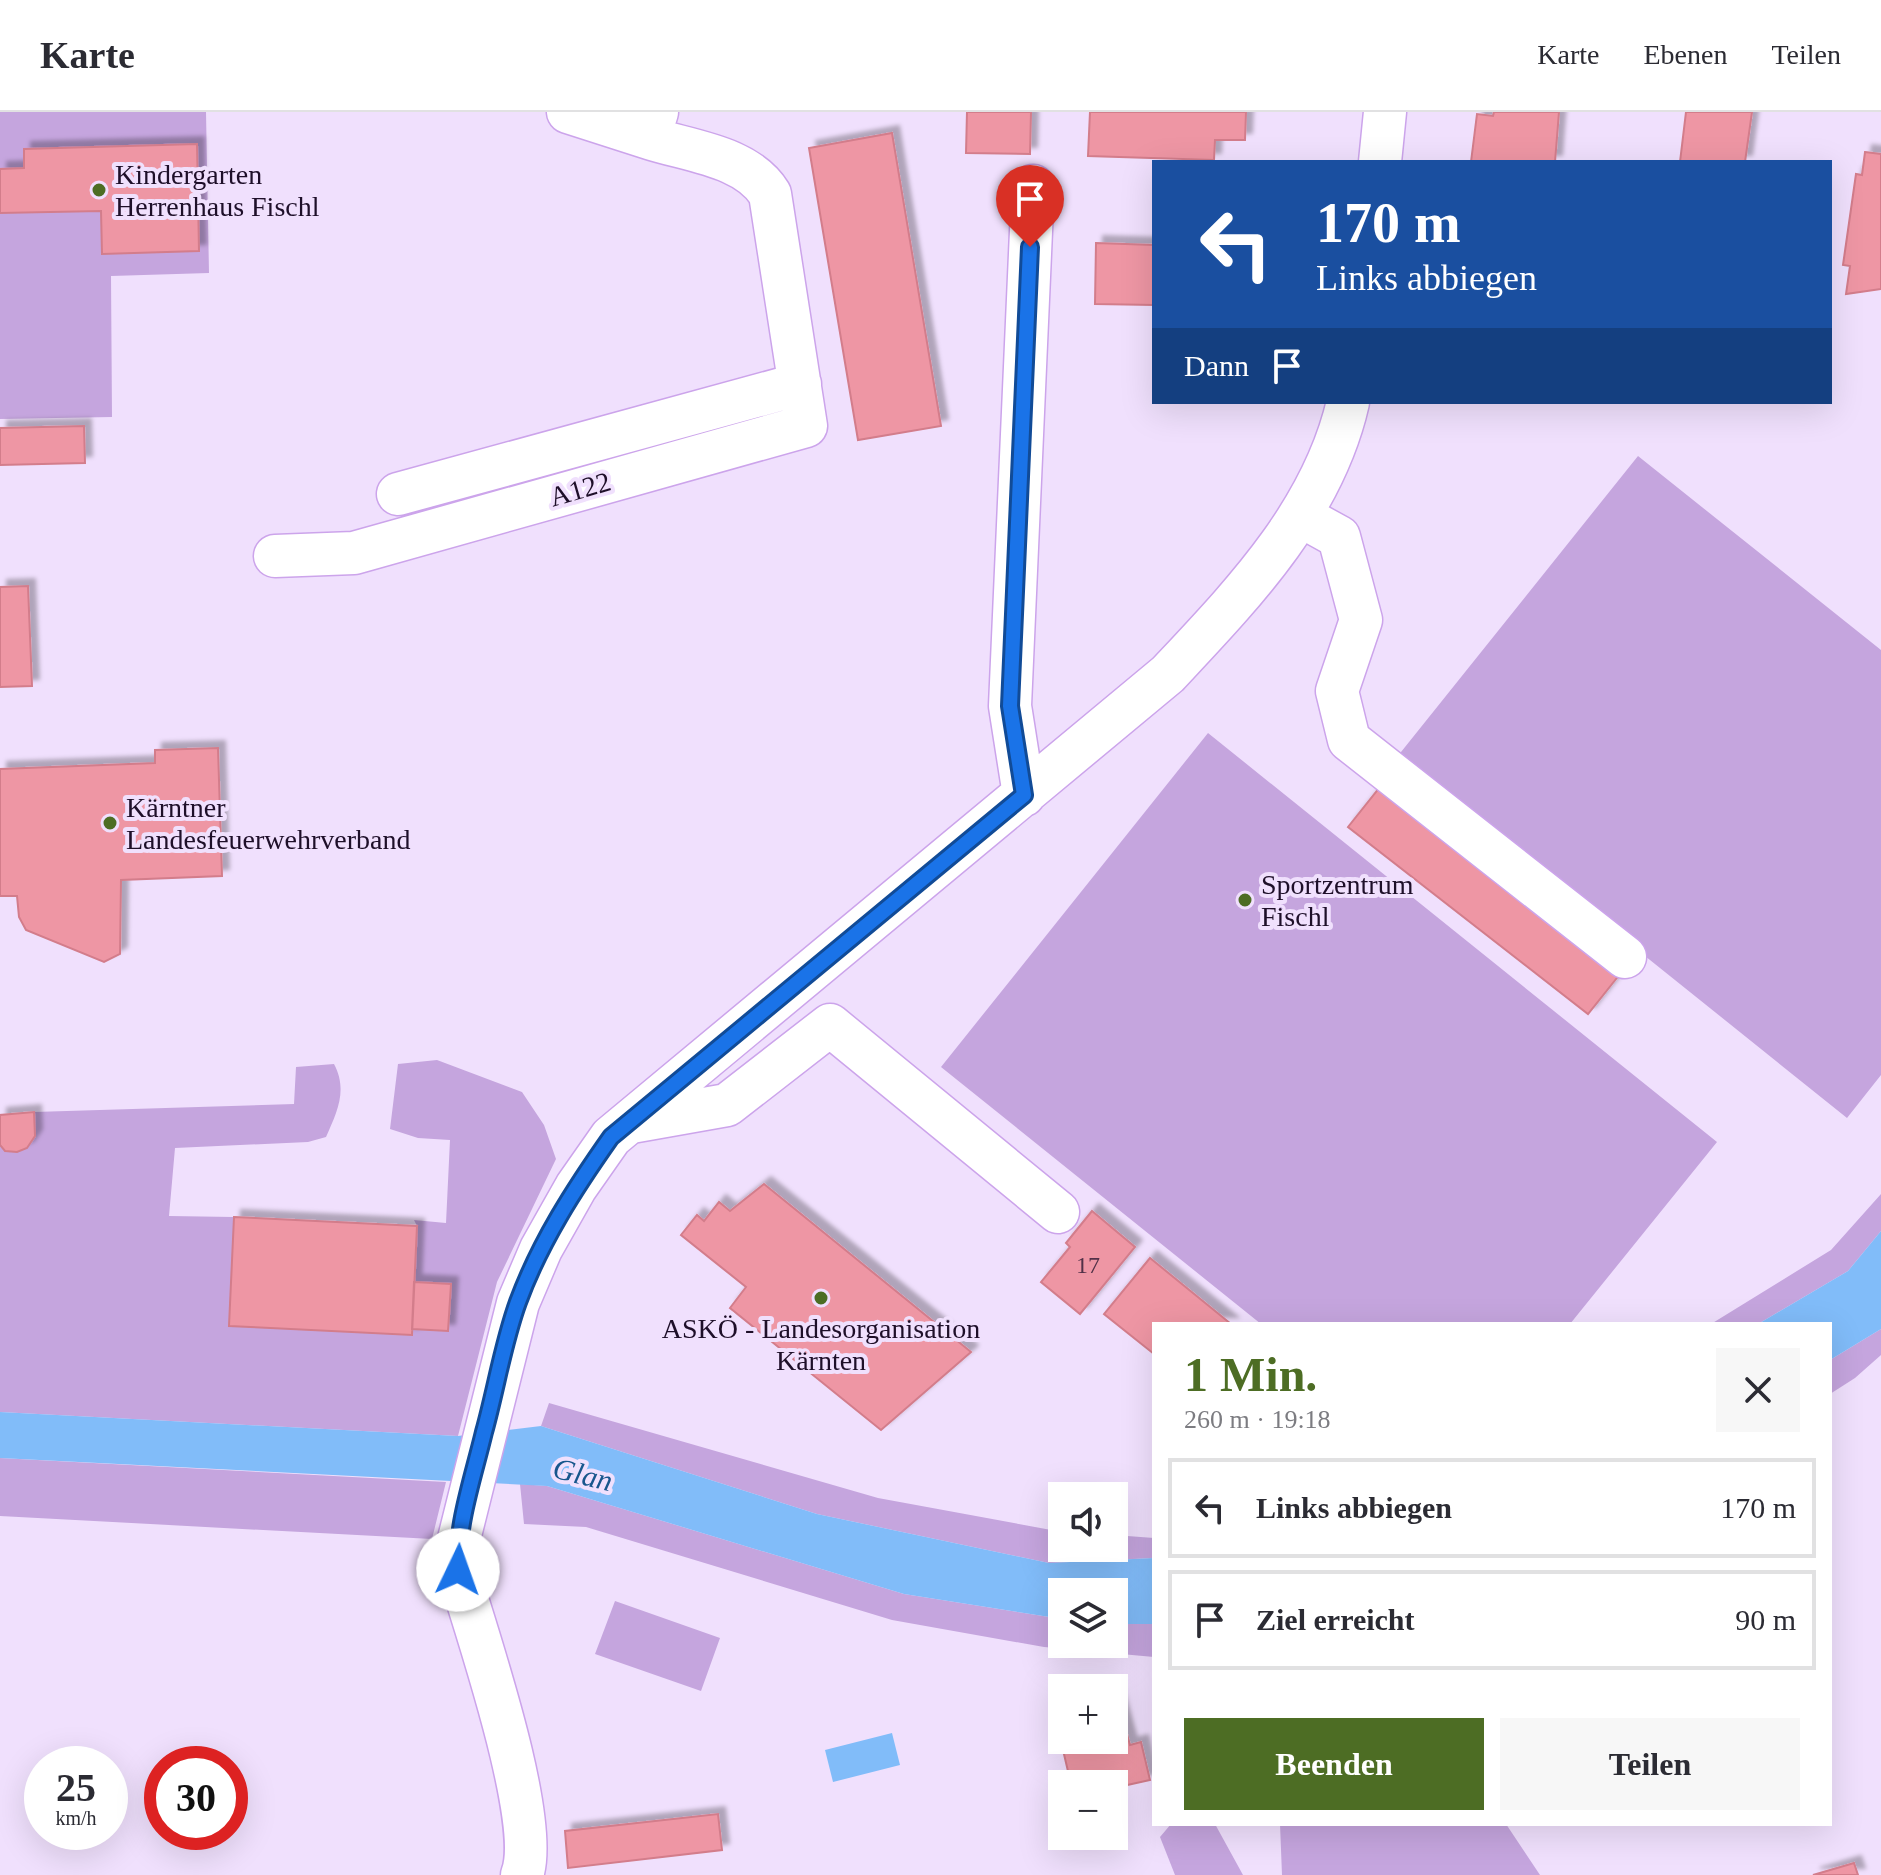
<!DOCTYPE html>
<html lang="de">
<meta charset="utf-8">
<style>
body{margin:0;font-family:"Times New Roman",serif;background:#f7f7f7;color:#2b2b33;height:100vh;display:flex;flex-direction:column;font-size:30px;white-space:nowrap}
*{box-sizing:border-box;margin:0}
p{font-size:26px;color:#7c7c81}
.icon{flex:none;width:44px;height:44px;fill:none;stroke:currentColor;stroke-width:2;stroke-linecap:round;stroke-linejoin:round}
.map{position:relative;flex:1;overflow:hidden}
.side{position:absolute;left:1152px;top:1210px;width:680px;height:504px;display:flex;flex-direction:column;background:#fff;border-radius:0px;box-shadow:0 8px 32px #0002}
.side>*{flex:none}
.guide{position:absolute;left:1152px;top:48px;width:680px;height:244px;border-radius:0px;box-shadow:0 8px 32px #0002;background:#1a4fa0;color:#fff;overflow:hidden}
.tools{position:absolute;left:1048px;top:1370px;display:grid;gap:16px}
.tools a{display:grid;place-items:center;width:80px;height:80px;border-radius:0px;background:#fff;box-shadow:0 8px 32px #0002;font-size:40px}
.speed{position:absolute;left:24px;top:1634px;display:flex;gap:16px;font-size:40px;font-weight:700;text-align:center}
.speed>*{display:grid;place-content:center;width:104px;height:104px;border-radius:50%;background:#fff;box-shadow:0 8px 32px #0002;line-height:1}
.speed small{font-size:20px;font-weight:400}
.speed .limit{border:12px solid #d22;background:#fff;color:#111}
.pin{position:absolute;display:grid;place-items:center;width:68px;height:68px;color:#fff;margin:-82px -34px;border-radius:50% 50% 50% 0;rotate:-45deg;box-shadow:0 0 8px #0007}
.pin .icon{rotate:45deg}
.me{position:absolute;width:88px;margin:-44px;rotate:3deg;stroke-linejoin:round;filter:drop-shadow(0 0 6px #0008)}
.turn{display:flex;align-items:center;gap:28px;height:168px;padding:0 32px;font-size:36px}
.turn .icon{width:104px;height:104px;stroke-width:2.5}
.turn b{display:block;font-size:56px;line-height:68px}
.then{display:flex;align-items:center;height:76px;padding:0 32px;background:#0003;gap:16px;font-size:30px}
.round{display:grid;place-items:center;flex:none;width:84px;height:84px;border-radius:0px;background:#f7f7f7}
.summary{display:flex;align-items:center;justify-content:space-between;height:136px;padding:0 32px}
h1{font-size:48px;font-weight:700;line-height:60px;color:#4d6d24}
.button{display:flex;gap:16px;margin-top:auto;padding:16px 32px}
.button a{flex:1;height:92px;border-radius:0px;background:#4d6d24;color:#fff;font-size:32px;font-weight:700;line-height:92px;text-align:center}
.button a+a{background:#f7f7f7;color:#2b2b33}
ul{padding:0;list-style:none}
li{display:flex;align-items:center;gap:24px;height:100px;margin:0 16px 12px;padding:0 16px;border:4px solid #e1e1e2;border-radius:0px}
li div{flex:1}
li b{display:block;font-size:30px}
li em{font-style:normal}
header{display:flex;align-items:center;gap:48px;box-sizing:border-box;height:112px;padding:0 40px;background:#fff;border-bottom:2px solid #e1e1e2}
header strong{font-size:38px}
nav{display:flex;gap:44px;margin-inline-start:auto;font-size:28px}
.map>svg:first-child{display:block}
.green{fill:#c5a5de}
.water{fill:#81bcf9}
.building{fill:#ee96a4;stroke:#d37d8b;stroke-width:2;filter:url(#shadow)}
.lines{fill:none;stroke-linecap:round;stroke-linejoin:round}
.minor-casing{stroke:#cca4eb;stroke-width:45}
.minor{stroke:#fff;stroke-width:42}
.route-casing{stroke:#114b97;stroke-width:20}
.route{stroke:#1a73e8;stroke-width:14}
.poi-dot{fill:#4d6d24;stroke:#f0e0fd;stroke-width:3}
.labels{text-anchor:middle;dominant-baseline:central;stroke-width:8;stroke-linejoin:round;paint-order:stroke}
.number-label{font-size:24px;fill:#523148}
.poi-label{font-size:28px;fill:#1e0f29;stroke:#f0e0fd;text-anchor:start}
.street-label{font-size:28px;fill:#1e0f29;stroke:#f0e0fd}
.water-label{font-size:30px;font-style:italic;fill:#18568d;stroke:#f0e0fd}
</style>
<header>
<strong>Karte</strong>
<nav><a>Karte</a><a>Ebenen</a><a>Teilen</a></nav>
</header>
<div class="map">
<svg width="1881" height="1763" viewBox="0 0 1881 1763">
<defs>
<filter id="shadow"><feDropShadow dx="7" dy="-7" stdDeviation="2" flood-color="#0004"/></filter>
</defs>
<rect width="100%" height="100%" fill="#f0e0fd"/>
<path class="green" d="M 0,0 L 206,0 L 209,161 L 111,164 L 112,305 L 0,307 Z
M 1638,344 L 1881,538 L 1881,963 L 1847,1006 L 1397,645 Z
M 1208,621 L 1717,1030 L 1570,1212 L 1261,1212 L 941,955 Z
M 437,948 L 522,980 L 544,1013 L 556,1047 L 497,1170 L 458,1324 L 0,1300 L 0,1033 L 5,1039 L 17,1040 L 27,1036 L 34,1000 L 294,992 L 296,955 L 334,952 C 348,978 337,1000 326,1025 L 308,1030 L 175,1036 L 169,1104 L 234,1105 L 412,1217 L 448,1218 L 451,1172 L 414,1170 L 417,1114 L 414,1108 L 446,1111 L 450,1028 L 418,1026 L 390,1017 L 398,952 Z
M 1881,1082 L 1881,1119 L 1848,1159 L 1758,1212 L 1711,1212 L 1831,1138 Z
M 1881,1217 L 1881,1243 L 1855,1266 L 1830,1282 L 1830,1248 Z
M 549,1291 L 878,1386 L 1062,1420 L 1062,1436 L 1114,1436 L 1114,1423 L 1154,1426 L 1154,1446 L 1049,1451 L 817,1402 L 541,1314 Z
M 0,1346 L 446,1370 L 432,1427 L 0,1404 Z
M 520,1372 L 547,1374 L 904,1482 L 1062,1507 L 1062,1532 L 1114,1532 L 1114,1512 L 1154,1512 L 1154,1545 L 1044,1535 L 892,1508 L 586,1415 L 524,1412 Z
M 615,1489 L 720,1526 L 701,1579 L 595,1542 Z
M 1171,1712 L 1215,1712 L 1243,1763 L 1175,1763 L 1160,1725 Z
M 1280,1712 L 1506,1712 L 1540,1763 L 1282,1763 Z"/>
<path class="water" d="M 1881,1119 L 1881,1217 L 1830,1248 L 1830,1212 L 1758,1212 L 1848,1159 Z
M 0,1300 L 458,1324 L 541,1314 L 817,1402 L 1049,1451 L 1154,1446 L 1154,1512 L 1114,1512 L 1114,1480 L 1062,1480 L 1062,1507 L 904,1482 L 547,1374 L 0,1346 Z
M 892,1621 L 900,1653 L 833,1670 L 825,1638 Z"/>
<path class="building" d="M 967,0 L 1031,0 L 1030,42 L 966,41 Z
M 1090,0 L 1246,0 L 1245,28 L 1215,28 L 1214,48 L 1088,44 Z
M 1494,0 L 1559,0 L 1555,50 L 1471,50 L 1477,2 L 1493,4 Z
M 1686,0 L 1752,0 L 1745,50 L 1680,50 Z
M 892,21 L 941,314 L 858,328 L 809,36 Z
M 197,32 L 199,139 L 102,142 L 101,99 L 0,101 L 0,57 L 24,56 L 24,37 Z
M 1865,40 L 1881,42 L 1881,177 L 1846,182 L 1850,154 L 1843,153 L 1856,62 L 1862,63 Z
M 1096,131 L 1154,133 L 1154,193 L 1095,192 Z
M 84,314 L 85,351 L 0,353 L 0,316 Z
M 28,474 L 32,574 L 0,575 L 0,475 Z
M 218,636 L 222,764 L 121,768 L 120,842 L 104,850 L 26,818 L 19,805 L 17,784 L 0,784 L 0,657 L 155,651 L 155,638 Z
M 1380,675 L 1620,862 L 1588,902 L 1348,715 Z
M 34,1000 L 35,1024 L 27,1036 L 17,1040 L 5,1039 L 0,1033 L 0,1003 Z
M 764,1072 L 971,1240 L 881,1318 L 730,1196 L 746,1175 L 681,1123 L 697,1103 L 704,1109 L 719,1090 L 730,1099 Z
M 1092,1099 L 1135,1135 L 1080,1202 L 1041,1170 L 1070,1135 L 1066,1131 Z
M 234,1105 L 417,1114 L 412,1223 L 229,1214 Z
M 1150,1146 L 1231,1212 L 1154,1212 L 1154,1242 L 1104,1202 Z
M 414,1170 L 451,1172 L 448,1219 L 412,1217 Z
M 1114,1576 L 1130,1633 L 1141,1630 L 1150,1668 L 1114,1676 L 1114,1672 L 1071,1672 L 1052,1591 L 1062,1589 L 1062,1628 L 1114,1628 Z
M 718,1702 L 722,1738 L 568,1756 L 565,1719 Z
M 1854,1751 L 1858,1763 L 1813,1763 Z"/>
<g class="lines">
<g class="minor-casing">
<path id="minor" d="M 568,0 L 649,26
M 1380,50 L 1385,0
M 398,382 L 800,272
M 1301,404 L 1339,425 L 1361,508 L 1337,579 L 1349,628 L 1625,845
M 275,444 L 354,441 L 806,314 L 770,82 C 747,44 689,39 649,26 L 657,0
M 1024,683 L 1010,594 L 1033,74
M 631,1010 L 727,993 L 830,913 L 1058,1100
M 522,1763 C 542,1710 476,1519 458,1458 L 458,1431 L 518,1191 L 541,1137 L 576,1075 L 611,1025 L 1168,562 C 1242,483 1323,400 1348,290"/>
</g>
<use href="#minor" class="minor"/>
</g>
<g class="lines">
<g class="route-casing">
<path id="route" d="M 458,1458 C 457,1411 473,1366 484,1320 C 496,1277 503,1231 518,1190 C 540,1130 575,1076 611,1025 L 1024,683 L 1010,594 L 1030,135"/>
</g>
<use href="#route" class="route"/>
</g>
<g class="poi-dot">
<circle cx="99" cy="78" r="8"/>
<circle cx="110" cy="711" r="8"/>
<circle cx="1245" cy="788" r="8"/>
<circle cx="821" cy="1186" r="8"/>
</g>
<g class="labels">
<g class="number-label">
<text x="1088" y="1153">17</text>
</g>
<g class="poi-label">
<text x="115" y="62">Kindergarten<tspan x="115" dy="32">Herrenhaus Fischl</tspan></text>
<text x="126" y="695">Kärntner<tspan x="126" dy="32">Landesfeuerwehrverband</tspan></text>
<text x="1261" y="772">Sportzentrum<tspan x="1261" dy="32">Fischl</tspan></text>
<text x="821" y="1216" text-anchor="middle">ASKÖ - Landesorganisation<tspan x="821" dy="32">Kärnten</tspan></text>
</g>
<g class="street-label">
<text transform="translate(580 377) rotate(-16)">A122</text>
</g>
<g class="water-label">
<text transform="translate(583 1362) rotate(14)">Glan</text>
</g>
</g>
</svg>
<div class="tools">
<a><svg class="icon" aria-label="sound" viewBox="0 0 24 24"><path d="M4 9h4l5-4v14l-5-4H4zM17 9q2 3 0 6"/></svg></a>
<a><svg class="icon" aria-label="layers" viewBox="0 0 24 24"><path d="M12 4l9 5-9 5-9-5zM3 14l9 5 9-5"/></svg></a>
<a>+</a>
<a>−</a>
</div>
<div class="speed"><div>25<small>km/h</small></div><div class="limit">30</div></div>
<div class="pin" style="left:1030px;top:135px;background:#d93025"><svg class="icon" aria-label="arrive" viewBox="0 0 24 24"><path d="M6 21V4h12l-3 4 3 4H6"/></svg></div>
<svg class="me" style="left:458px;top:1458px" viewBox="-20 -20 40 40"><circle r="19" fill="#fff"/><path d="M0-13L10 11 0 6-10 11z" fill="#1a73e8"/></svg>
<div class="guide">
<div class="turn"><svg class="icon" aria-label="left" viewBox="0 0 24 24"><path d="M17 20v-9H6M10 6l-5 5 5 5"/></svg><div><b>170 m</b>Links abbiegen</div></div>
<div class="then">Dann<svg class="icon" aria-label="arrive" viewBox="0 0 24 24"><path d="M6 21V4h12l-3 4 3 4H6"/></svg></div>
</div>
<section class="side">
<div class="summary"><div><h1>1 Min.</h1><p>260 m · 19:18</p></div><a class="round"><svg class="icon" aria-label="close" viewBox="0 0 24 24"><path d="M6 6l12 12M18 6L6 18"/></svg></a></div>
<ul>
<li><svg class="icon" aria-label="left" viewBox="0 0 24 24"><path d="M17 20v-9H6M10 6l-5 5 5 5"/></svg><div><b>Links abbiegen</b></div><em>170 m</em></li>
<li><svg class="icon" aria-label="arrive" viewBox="0 0 24 24"><path d="M6 21V4h12l-3 4 3 4H6"/></svg><div><b>Ziel erreicht</b></div><em>90 m</em></li>
</ul>
<div class="button"><a>Beenden</a><a>Teilen</a></div>
</section>
</div>
